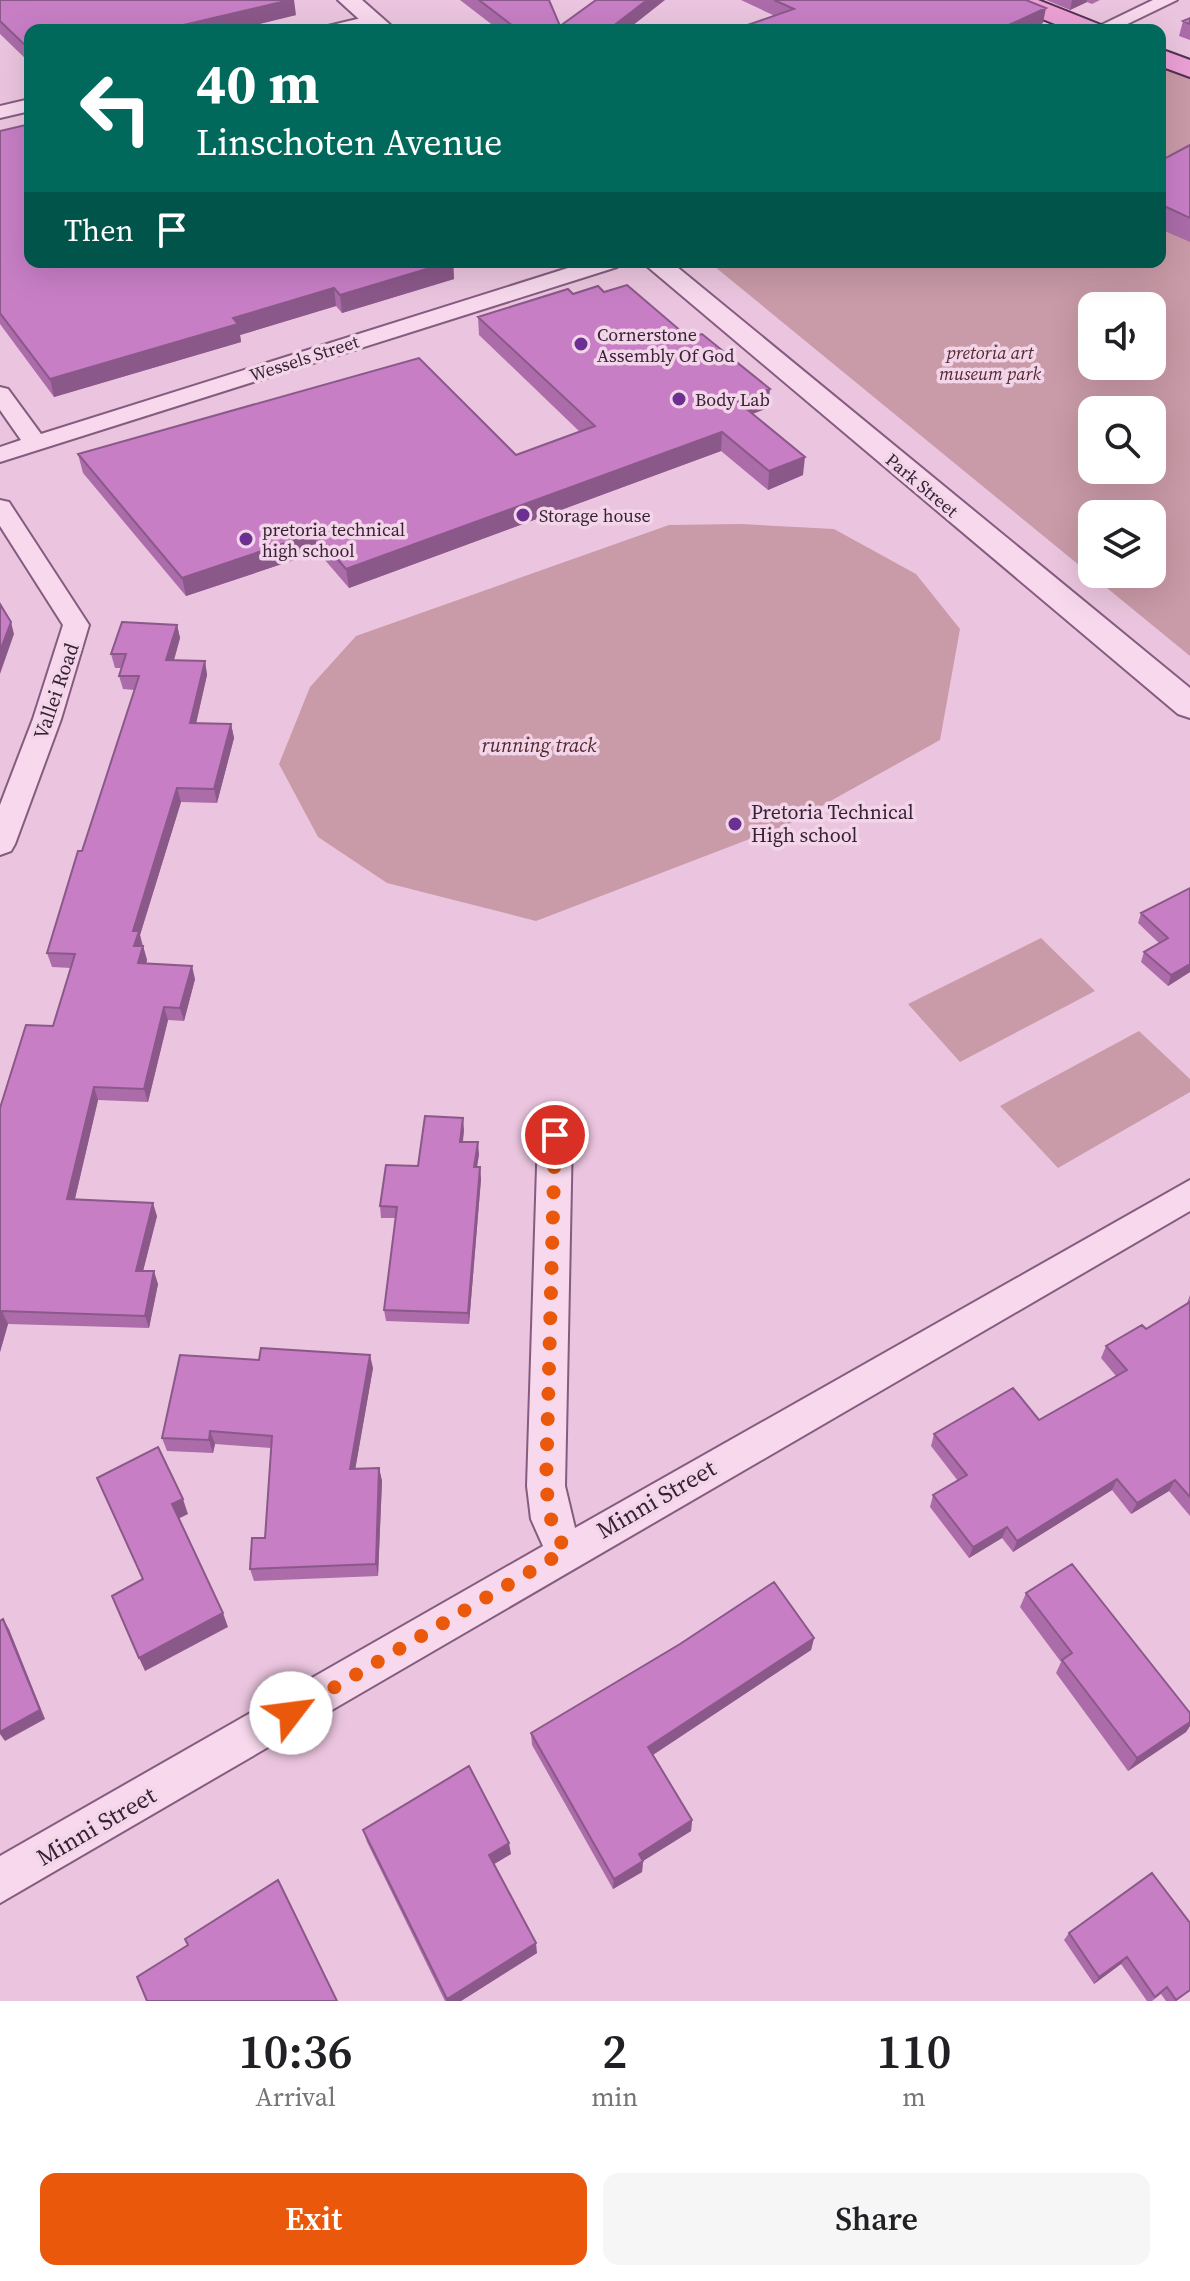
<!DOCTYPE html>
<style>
body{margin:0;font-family:"Source Serif 4",serif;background:#f6f6f6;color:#202124;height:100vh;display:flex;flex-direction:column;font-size:30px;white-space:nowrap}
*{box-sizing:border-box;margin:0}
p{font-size:26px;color:#757577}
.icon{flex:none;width:44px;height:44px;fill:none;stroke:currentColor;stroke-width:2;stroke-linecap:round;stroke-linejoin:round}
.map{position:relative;height:2001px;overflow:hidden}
.details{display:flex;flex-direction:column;background:#fff;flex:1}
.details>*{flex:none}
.top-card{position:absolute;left:24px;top:24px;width:1142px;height:244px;border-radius:16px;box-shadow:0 8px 32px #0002;background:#00695c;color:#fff;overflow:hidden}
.controls{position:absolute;left:1078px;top:292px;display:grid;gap:16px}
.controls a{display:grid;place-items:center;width:88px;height:88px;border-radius:16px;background:#fff;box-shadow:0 8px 32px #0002;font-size:40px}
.pin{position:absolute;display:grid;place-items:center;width:68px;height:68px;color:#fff;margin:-34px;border:4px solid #fff;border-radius:50%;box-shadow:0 2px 8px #0007}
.me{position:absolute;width:88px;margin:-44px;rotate:60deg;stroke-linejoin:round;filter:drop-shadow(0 0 6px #0008)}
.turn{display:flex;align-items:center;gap:28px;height:168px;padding:0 40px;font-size:36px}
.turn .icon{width:104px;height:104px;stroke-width:2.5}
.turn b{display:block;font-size:56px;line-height:68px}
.then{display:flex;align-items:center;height:76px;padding:0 40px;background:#0003;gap:16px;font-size:30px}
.eta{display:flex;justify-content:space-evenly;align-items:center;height:136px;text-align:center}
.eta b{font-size:48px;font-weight:600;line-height:56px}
.cta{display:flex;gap:16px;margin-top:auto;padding:16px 40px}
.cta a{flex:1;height:92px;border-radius:16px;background:#ea580c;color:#fff;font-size:32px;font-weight:600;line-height:92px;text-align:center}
.cta a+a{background:#f6f6f6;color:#202124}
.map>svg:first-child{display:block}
.green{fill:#c99aa7;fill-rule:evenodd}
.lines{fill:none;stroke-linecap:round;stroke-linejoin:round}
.minor-casing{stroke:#855c7f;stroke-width:4}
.tertiary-casing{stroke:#855c7f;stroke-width:4}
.primary-casing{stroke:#543051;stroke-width:4}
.minor{fill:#f7d8ed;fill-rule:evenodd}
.tertiary{fill:#f7d8ed;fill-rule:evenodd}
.primary{fill:#eca0d5;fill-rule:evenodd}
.wall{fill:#ab6ca9}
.shaded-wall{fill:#8b588a}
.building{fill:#c77ec5;stroke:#8b588a;stroke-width:2}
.route{stroke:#ea580c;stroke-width:14;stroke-dasharray:0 25.2}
.poi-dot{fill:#6b3091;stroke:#f3d5e9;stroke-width:3}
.labels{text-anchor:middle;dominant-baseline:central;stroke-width:7;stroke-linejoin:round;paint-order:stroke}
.far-poi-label{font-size:18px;fill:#371f34;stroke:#f3d5e9;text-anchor:start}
.far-park-label{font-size:18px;font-style:italic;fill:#52272d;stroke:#f3d5e9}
.far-street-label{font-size:18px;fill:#371f34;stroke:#f3d5e9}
.street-label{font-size:20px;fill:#371f34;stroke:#f3d5e9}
.park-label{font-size:20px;font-style:italic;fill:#52272d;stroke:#f3d5e9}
.poi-label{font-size:20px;fill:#371f34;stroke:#f3d5e9;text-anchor:start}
.near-street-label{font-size:24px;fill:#371f34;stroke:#f3d5e9}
</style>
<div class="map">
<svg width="1190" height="2001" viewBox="0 0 1190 2001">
<rect width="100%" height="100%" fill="#ebc5df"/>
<path class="green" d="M 1160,66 L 1190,79 L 1190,656 L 709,262 L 1160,262 ZM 1092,306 L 1152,306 L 1152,366 L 1092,366 ZM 1092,410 L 1152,410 L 1152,470 L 1092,470 ZM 1092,514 L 1152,514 L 1152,574 L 1092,574 Z
M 741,524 L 834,529 L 916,574 L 960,629 L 940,740 L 791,823 L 536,921 L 387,883 L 318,837 L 279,764 L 310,687 L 356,636 L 669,525 Z
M 1041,938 L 1095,991 L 960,1062 L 908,1004 Z
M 1139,1031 L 1190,1079 L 1190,1092 L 1058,1168 L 1000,1106 Z"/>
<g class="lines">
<g class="minor-casing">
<path id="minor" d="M 1153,0 L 1177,0 L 1115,30 L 1091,30 Z
M 374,15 L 383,20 L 380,24 L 356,30 L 325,30 L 328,26 Z
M 30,99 L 30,111 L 0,118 L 0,106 Z
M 587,262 L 620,262 L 617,267 L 0,462 L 0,447 L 21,440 L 0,410 L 0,387 L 8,389 L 41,434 Z
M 0,500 L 9,502 L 89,625 L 61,719 L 15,844 L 11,851 L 0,855 L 0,805 L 33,719 L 63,625 L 0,526 Z
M 555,1121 L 567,1125 L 572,1135 L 565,1486 L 575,1528 L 1190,1180 L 1190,1211 L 0,1903 L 0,1856 L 543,1546 L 531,1519 L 527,1486 L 538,1135 L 543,1125 Z"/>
</g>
<g class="tertiary-casing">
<path id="tertiary" d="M 338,0 L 362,0 L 396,30 L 371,30 Z
M 642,262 L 671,262 L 1190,688 L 1190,718 L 1178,714 Z"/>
</g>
<g class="primary-casing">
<path id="primary" d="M 1004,0 L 1038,0 L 1101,25 L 1104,30 L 1070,30 L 1007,5 Z
M 1160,49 L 1190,60 L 1190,77 L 1160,66 Z"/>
</g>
<use href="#minor" class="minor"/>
<use href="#tertiary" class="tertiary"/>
<use href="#primary" class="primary"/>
</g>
<path class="wall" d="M 0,0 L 296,15 L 234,30 L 30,30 L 30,63 L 0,34 Z
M 460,0 L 549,0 L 560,26 L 627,30 L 499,30 Z
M 741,0 L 1026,0 L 1043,23 L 1027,30 L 733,30 L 775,16 Z
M 1046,0 L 1100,0 L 1092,4 L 1087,2 L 1070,10 Z
M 1190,18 L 1190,40 L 1179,36 L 1183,21 Z
M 0,131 L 30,262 L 453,262 L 454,279 L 342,313 L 336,306 L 240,335 L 241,342 L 54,397 L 0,324 Z
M 1190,145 L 1190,242 L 1160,229 L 1160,161 Z
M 604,292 L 768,408 L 752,414 L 803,475 L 768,490 L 721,451 L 349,588 L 318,552 L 186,596 L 83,473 L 78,454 L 516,455 L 580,432 L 479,335 L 478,317 L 573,294 Z
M 177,625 L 180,638 L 174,660 L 205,661 L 207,675 L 196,723 L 231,724 L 234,738 L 217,803 L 181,802 L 140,935 L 147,960 L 146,964 L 195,979 L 184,1021 L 168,1020 L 148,1102 L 98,1100 L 75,1199 L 157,1216 L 143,1271 L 158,1284 L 149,1328 L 8,1324 L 0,1352 L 0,1108 L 53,1026 L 71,968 L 52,967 L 47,953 L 82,851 L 135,690 L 123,689 L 119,676 L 122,668 L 115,668 L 111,654 Z
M 1190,888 L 1190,972 L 1168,986 L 1141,962 L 1144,952 L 1159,943 L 1138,923 L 1141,913 Z
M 464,1130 L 463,1142 L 479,1154 L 477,1167 L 481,1179 L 469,1324 L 386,1321 L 384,1310 L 396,1218 L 381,1218 L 380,1206 L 418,1166 Z
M 1190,1295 L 1190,1516 L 1169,1491 L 1131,1514 L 1112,1490 L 1013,1552 L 1002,1538 L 969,1558 L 930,1507 L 933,1495 L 958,1481 L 931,1446 L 934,1434 L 1039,1420 L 1116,1376 L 1101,1358 L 1106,1346 L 1146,1329 L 1188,1304 L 1187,1303 Z
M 373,1368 L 355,1469 L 379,1468 L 382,1481 L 378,1576 L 254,1581 L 250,1569 L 265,1538 L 271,1448 L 215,1444 L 213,1453 L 167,1451 L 162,1438 Z
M 1026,1593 L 1190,1713 L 1190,1726 L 1186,1732 L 1128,1771 L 1056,1673 L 1061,1662 L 1020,1607 Z
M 814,1638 L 811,1650 L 653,1755 L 692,1820 L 691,1831 L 643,1861 L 642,1872 L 613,1889 L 532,1745 L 531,1733 Z
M 363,1830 L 511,1854 L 494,1864 L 537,1953 L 461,2001 L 445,2001 L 367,1842 Z
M 1152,1873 L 1177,2001 L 1166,2001 L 1161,1994 L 1152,2001 L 1147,2001 L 1121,1964 L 1094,1984 L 1064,1940 L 1069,1933 Z"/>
<path class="shaded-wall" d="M 290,0 L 294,0 L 296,15 L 234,30 L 162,30 Z
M 647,0 L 665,0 L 627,30 L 608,30 Z
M 1072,0 L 1087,0 L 1087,2 L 1070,10 Z
M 1046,8 L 1043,23 L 1027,30 L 998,30 Z
M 450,262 L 453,262 L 454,279 L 342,313 L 340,295 Z
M 334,288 L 336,306 L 240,335 L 241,342 L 54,397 L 50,379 L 233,318 Z
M 770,389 L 768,408 L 736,420 L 737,401 Z
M 722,432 L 721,451 L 349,588 L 346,569 Z
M 805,457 L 803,475 L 768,490 L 769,471 Z
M 315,533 L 318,552 L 186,596 L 182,578 Z
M 11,622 L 14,634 L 0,674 L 0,651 Z
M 177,625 L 180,638 L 170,674 L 166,660 Z
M 205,661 L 207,675 L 193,737 L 190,723 Z
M 231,724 L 234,738 L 217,803 L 214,789 Z
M 177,788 L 181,802 L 140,935 L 142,945 L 138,959 L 134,946 L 133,931 Z
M 143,946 L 147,960 L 142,977 L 138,963 Z
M 1190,964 L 1190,972 L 1168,986 L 1171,975 Z
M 192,966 L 195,979 L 184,1021 L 180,1008 Z
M 164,1007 L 168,1020 L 148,1102 L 144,1089 Z
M 94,1087 L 98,1100 L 72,1211 L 67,1199 Z
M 463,1118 L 464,1130 L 461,1153 L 460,1142 Z
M 478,1142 L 479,1154 L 475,1179 L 474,1167 Z
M 480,1167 L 481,1179 L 469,1324 L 468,1313 Z
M 153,1203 L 157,1216 L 140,1283 L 136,1271 Z
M 154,1271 L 158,1284 L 149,1328 L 145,1316 Z
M 2,1311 L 8,1324 L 0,1352 L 0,1319 Z
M 370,1355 L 373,1368 L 353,1482 L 350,1469 Z
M 210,1431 L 215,1444 L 213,1453 L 209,1440 Z
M 379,1468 L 382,1481 L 378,1576 L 376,1564 Z
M 1117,1479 L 1112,1490 L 1013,1552 L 1017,1541 Z
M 1175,1480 L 1169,1491 L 1131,1514 L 1137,1503 Z
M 183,1499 L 188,1514 L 178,1519 L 172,1504 Z
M 1007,1527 L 1002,1538 L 969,1558 L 973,1547 Z
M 223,1613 L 228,1627 L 145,1671 L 139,1658 Z
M 3,1619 L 9,1629 L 45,1719 L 5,1741 L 0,1734 Z
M 814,1638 L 811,1650 L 648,1758 L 648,1747 Z
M 1190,1722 L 1190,1726 L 1186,1732 L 1128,1771 L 1137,1758 Z
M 692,1820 L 691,1831 L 638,1864 L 639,1854 Z
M 509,1843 L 511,1854 L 491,1866 L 489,1855 Z
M 643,1861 L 642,1872 L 613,1889 L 614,1879 Z
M 536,1943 L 537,1953 L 461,2001 L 447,2001 L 447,1999 Z
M 1127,1957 L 1121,1964 L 1094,1984 L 1099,1977 Z"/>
<path class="building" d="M 0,0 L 290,0 L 162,30 L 30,30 L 30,50 L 0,21 Z
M 479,0 L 549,0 L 560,26 L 596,0 L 647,0 L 608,30 L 518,30 Z
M 774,0 L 1026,0 L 1046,8 L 998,30 L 733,30 L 794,9 Z
M 1190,18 L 1190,24 L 1183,21 Z
M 30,124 L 30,262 L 450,262 L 340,295 L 334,288 L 233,318 L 238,324 L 50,379 L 0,313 L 0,131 Z
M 1190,145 L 1190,218 L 1160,204 L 1160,161 Z
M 627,285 L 689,338 L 702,334 L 770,389 L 737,401 L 805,457 L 769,471 L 722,432 L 346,569 L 315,533 L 182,578 L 78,454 L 419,358 L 516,455 L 595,426 L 478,317 L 568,289 L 573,294 L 598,286 L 604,292 Z
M 0,604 L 11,622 L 0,651 Z
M 122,622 L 177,625 L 166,660 L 205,661 L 190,723 L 231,724 L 214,789 L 177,788 L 133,931 L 139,931 L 134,946 L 143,946 L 138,963 L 192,966 L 180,1008 L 164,1007 L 144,1089 L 94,1087 L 67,1199 L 153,1203 L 136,1271 L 154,1271 L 145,1316 L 2,1311 L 0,1319 L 0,1108 L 26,1025 L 53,1026 L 75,954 L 47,953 L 78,851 L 82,851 L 139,676 L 119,676 L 126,654 L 111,654 Z
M 1190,888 L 1190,964 L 1171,975 L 1144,952 L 1168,938 L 1141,913 Z
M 425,1116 L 463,1118 L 460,1142 L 478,1142 L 474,1167 L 480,1167 L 468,1313 L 384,1310 L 397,1207 L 380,1206 L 386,1165 L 418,1166 Z
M 1190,1302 L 1190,1497 L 1175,1480 L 1137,1503 L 1117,1479 L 1017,1541 L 1007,1527 L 973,1547 L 933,1495 L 967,1475 L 934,1434 L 1013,1388 L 1039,1420 L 1127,1370 L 1106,1346 L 1142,1325 L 1146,1329 Z
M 261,1348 L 370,1355 L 350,1469 L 379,1468 L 376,1564 L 250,1569 L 252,1538 L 265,1538 L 272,1436 L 210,1431 L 209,1440 L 162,1438 L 180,1355 L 259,1360 Z
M 158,1447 L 183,1499 L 172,1504 L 223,1613 L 139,1658 L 112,1596 L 143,1579 L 97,1478 Z
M 1072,1564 L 1190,1713 L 1190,1722 L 1137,1758 L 1062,1660 L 1072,1653 L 1026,1593 Z
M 774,1582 L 814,1638 L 648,1747 L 692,1820 L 639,1854 L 643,1861 L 614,1879 L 531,1733 L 680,1644 Z
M 3,1619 L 40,1710 L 0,1732 L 0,1621 Z
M 469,1766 L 509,1843 L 489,1855 L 536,1943 L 447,1999 L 363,1830 Z
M 1152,1873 L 1190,1923 L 1190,1990 L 1176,2000 L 1167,1987 L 1155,1997 L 1127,1957 L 1099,1977 L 1069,1933 Z
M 278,1880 L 337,2001 L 147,2001 L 137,1977 L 188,1945 L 185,1939 Z"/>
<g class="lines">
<path class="route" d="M 291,1713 L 565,1551 L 551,1519 L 546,1486 L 555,1135"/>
</g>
<g class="poi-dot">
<circle cx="581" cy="344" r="8"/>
<circle cx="679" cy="399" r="8"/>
<circle cx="523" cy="515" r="8"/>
<circle cx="246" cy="539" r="8"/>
<circle cx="735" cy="824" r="8"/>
</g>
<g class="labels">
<g class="far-poi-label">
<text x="597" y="334">Cornerstone<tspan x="597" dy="21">Assembly Of God</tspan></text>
<text x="695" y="399">Body Lab</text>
<text x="539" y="515">Storage house</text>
<text x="262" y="529">pretoria technical<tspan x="262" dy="21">high school</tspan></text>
</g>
<g class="far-park-label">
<text x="990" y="352">pretoria art<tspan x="990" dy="21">museum park</tspan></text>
</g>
<g class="far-street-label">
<text transform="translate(304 358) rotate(-18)">Wessels Street</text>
<text transform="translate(922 485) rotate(40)">Park Street</text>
</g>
<g class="street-label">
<text transform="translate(56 691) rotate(-71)">Vallei Road</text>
</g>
<g class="park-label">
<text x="539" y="745">running track</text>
</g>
<g class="poi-label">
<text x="751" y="812">Pretoria Technical<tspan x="751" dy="23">High school</tspan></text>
</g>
<g class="near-street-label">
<text transform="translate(656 1499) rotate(-30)">Minni Street</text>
<text transform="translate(96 1826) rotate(-30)">Minni Street</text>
</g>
</g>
</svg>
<div class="controls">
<a><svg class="icon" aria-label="sound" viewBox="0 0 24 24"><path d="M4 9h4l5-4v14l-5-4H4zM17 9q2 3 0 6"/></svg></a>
<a><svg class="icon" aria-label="search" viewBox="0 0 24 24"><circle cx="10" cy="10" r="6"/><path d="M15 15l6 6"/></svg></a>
<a><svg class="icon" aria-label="layers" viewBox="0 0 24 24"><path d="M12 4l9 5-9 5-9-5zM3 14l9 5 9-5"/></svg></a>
</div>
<div class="pin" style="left:555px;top:1135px;background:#d93025"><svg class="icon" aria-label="arrive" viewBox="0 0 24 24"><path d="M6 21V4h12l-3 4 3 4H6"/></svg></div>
<svg class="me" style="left:291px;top:1713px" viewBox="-20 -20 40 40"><circle r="19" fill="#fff"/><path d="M0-13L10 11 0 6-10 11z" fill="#ea580c"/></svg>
<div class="top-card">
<div class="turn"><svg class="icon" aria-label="left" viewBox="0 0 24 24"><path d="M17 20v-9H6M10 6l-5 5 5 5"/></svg><div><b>40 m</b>Linschoten Avenue</div></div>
<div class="then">Then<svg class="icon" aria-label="arrive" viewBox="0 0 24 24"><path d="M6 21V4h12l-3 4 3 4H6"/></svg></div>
</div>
</div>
<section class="details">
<div class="eta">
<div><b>10:36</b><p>Arrival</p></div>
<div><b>2</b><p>min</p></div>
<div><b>110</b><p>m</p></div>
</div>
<div class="cta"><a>Exit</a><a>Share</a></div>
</section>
